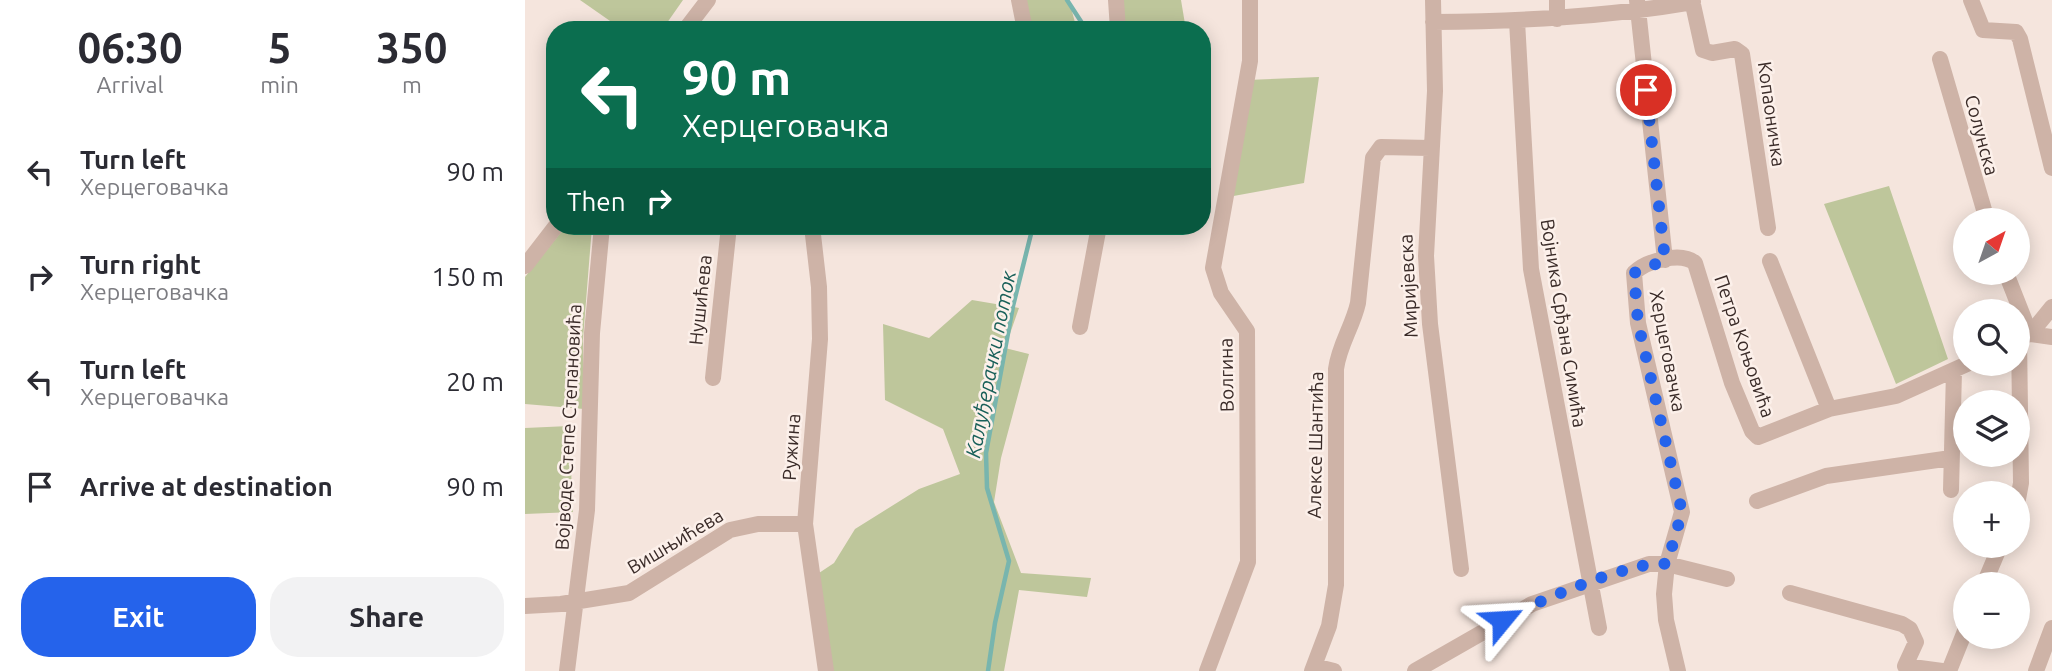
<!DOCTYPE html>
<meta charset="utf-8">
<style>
body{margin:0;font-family:Ubuntu,sans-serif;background:#f2f2f3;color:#2b2b33;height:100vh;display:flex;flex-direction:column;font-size:26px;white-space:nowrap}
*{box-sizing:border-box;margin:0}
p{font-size:23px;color:#7c7c81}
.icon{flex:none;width:38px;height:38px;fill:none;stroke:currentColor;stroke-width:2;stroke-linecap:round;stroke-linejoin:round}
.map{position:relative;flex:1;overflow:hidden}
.sheet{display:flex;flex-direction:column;background:#fff;width:525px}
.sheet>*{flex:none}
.guide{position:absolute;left:21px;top:21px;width:665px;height:214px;border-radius:28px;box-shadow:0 4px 18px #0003;background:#0b6e4f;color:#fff;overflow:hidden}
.needle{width:46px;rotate:40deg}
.buttons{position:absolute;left:1428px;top:208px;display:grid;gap:14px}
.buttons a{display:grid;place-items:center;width:77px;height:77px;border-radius:50%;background:#fff;box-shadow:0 4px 18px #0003;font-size:35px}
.pin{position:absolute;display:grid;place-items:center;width:60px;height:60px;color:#fff;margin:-30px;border:4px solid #fff;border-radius:50%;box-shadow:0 2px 7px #0007}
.me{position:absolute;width:77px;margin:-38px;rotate:63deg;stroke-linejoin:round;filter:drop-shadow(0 0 5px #0008)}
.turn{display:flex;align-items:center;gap:24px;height:147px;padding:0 21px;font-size:32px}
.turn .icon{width:91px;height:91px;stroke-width:2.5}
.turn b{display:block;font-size:49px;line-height:60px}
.then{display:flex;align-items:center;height:66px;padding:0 21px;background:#0003;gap:14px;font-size:26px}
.eta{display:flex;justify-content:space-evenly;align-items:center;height:119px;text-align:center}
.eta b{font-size:42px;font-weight:700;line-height:49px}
.primary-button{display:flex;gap:14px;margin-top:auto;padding:14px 21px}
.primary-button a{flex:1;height:80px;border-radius:28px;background:#2563eb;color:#fff;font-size:28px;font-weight:700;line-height:80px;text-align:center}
.primary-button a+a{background:#f2f2f3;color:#2b2b33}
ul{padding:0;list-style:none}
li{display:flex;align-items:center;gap:21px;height:105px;padding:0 21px}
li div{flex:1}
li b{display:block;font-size:26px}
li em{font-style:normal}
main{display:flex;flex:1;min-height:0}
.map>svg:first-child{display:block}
.green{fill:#bec69b}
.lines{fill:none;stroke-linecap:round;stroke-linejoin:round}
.stream{stroke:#78b5ae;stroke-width:4.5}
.minor{stroke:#ceb3a7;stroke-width:16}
.route{stroke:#2563eb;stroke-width:12;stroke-dasharray:0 21.6}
.labels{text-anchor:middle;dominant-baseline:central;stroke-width:5;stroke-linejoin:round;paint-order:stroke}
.street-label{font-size:19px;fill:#3a2b28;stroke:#fcf0ea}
.water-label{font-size:21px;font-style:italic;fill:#196059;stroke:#fcf0ea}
</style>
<main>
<section class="sheet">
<div class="eta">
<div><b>06:30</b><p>Arrival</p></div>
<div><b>5</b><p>min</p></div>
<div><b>350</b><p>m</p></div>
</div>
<ul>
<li><svg class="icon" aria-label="left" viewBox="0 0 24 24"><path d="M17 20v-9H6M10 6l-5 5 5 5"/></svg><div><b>Turn left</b><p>Херцеговачка</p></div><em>90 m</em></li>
<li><svg class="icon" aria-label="right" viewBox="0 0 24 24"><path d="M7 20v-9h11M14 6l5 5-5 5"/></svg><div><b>Turn right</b><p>Херцеговачка</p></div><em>150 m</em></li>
<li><svg class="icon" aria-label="left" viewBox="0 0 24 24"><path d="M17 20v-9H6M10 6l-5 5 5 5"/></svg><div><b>Turn left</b><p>Херцеговачка</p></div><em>20 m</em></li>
<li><svg class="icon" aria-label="arrive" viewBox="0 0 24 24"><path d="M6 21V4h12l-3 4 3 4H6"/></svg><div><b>Arrive at destination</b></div><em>90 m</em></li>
</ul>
<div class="primary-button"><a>Exit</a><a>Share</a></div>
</section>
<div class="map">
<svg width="1527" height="671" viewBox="0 0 1527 671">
<rect width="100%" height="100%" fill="#f5e5dd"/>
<path class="green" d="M 55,0 L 158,0 L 137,30 L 98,30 Z
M 500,0 L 544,0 L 552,30 L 504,30 Z
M 599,0 L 656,0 L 661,30 L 598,30 Z
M 794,77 L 779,183 L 703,197 L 722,80 Z
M 1364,186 L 1423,359 L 1371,384 L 1299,204 Z
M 41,226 L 67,226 L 58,339 L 59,409 L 0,404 L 0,277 Z
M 447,300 L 494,308 L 480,348 L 504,354 L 476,458 L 469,502 L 496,573 L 566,578 L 562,597 L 494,590 L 479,671 L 301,671 L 288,577 L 309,563 L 330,529 L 394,489 L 435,474 L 418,429 L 360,400 L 358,324 L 404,338 Z
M 44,426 L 48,512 L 0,514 L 0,428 Z"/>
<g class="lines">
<path class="stream" d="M 542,0 L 557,23 L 555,30
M 463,671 L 470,623 L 484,561 L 462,488 L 461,453 L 488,306 L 508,226"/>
<path class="minor" d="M 494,0 L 500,30
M 591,0 L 593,29
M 908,0 L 910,91 L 901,256 L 905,324 L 936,569
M 1112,0 L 1140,260
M 1167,0 L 1178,50 L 1187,53 L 1210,49 L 1217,54 L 1243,228
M 1446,0 L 1458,30 L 1491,32 L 1495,39 L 1527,168
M 1032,19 L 1032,0
M 992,21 L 1006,269 L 1074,628
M 908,22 C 995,21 1081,17 1168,2
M 160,30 L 183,0
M 1415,59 L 1462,220
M 287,226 L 294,287 L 295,339 L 280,524 L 301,671
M 1245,261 L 1304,409
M 0,266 L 31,226
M 1481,273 L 1505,334 L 1527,337
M 555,327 L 574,226
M 1498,336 L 1505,334 L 1527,307
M 188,378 L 204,226
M 1426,490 L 1429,371
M 1493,499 L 1496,483 L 1494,337
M 1232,501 L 1301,476 L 1426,458
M 1459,584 L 1475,546
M 1265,593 L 1377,624 L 1385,629 L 1391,642 L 1380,666 L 1417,671
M 0,606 L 36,604 L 104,593 L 205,530 L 233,524 L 280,524
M 789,666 L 809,671
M 42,671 L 62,510 L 67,333 L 77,226
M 682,671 L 723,562 L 722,331 L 696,293 L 688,268 L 725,61 L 725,0
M 787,671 L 804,626 L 811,585 L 811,369 C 814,345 828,326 833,303 L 848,158 L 856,147 L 905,148
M 890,671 L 1007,604 L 1124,564 L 1142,564 L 1202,579
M 1153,671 L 1141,620 L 1139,594 L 1142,564 L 1157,512 L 1113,323 L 1109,273 C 1121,261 1156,251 1170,263 L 1207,383 L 1227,431 L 1233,437 L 1304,409 L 1371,396 L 1442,364
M 1424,671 L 1440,631
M 1511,671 L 1527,628"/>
</g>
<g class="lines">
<path class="route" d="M 977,620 C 1008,603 1110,559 1142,564 L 1157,512 L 1113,323 L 1109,273 L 1140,260 L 1121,90"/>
</g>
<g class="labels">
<g class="street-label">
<text transform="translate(1247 114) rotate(82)">Копаоничка</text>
<text transform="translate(1457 135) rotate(75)">Солунска</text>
<text transform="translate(883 286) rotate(-93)">Миријевска</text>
<text transform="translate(175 300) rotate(-84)">Нушићева</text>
<text transform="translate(1039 323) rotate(81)">Војника Срђана Симића</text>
<text transform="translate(1220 346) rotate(71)">Петра Коњовића</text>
<text transform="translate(1143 351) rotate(79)">Херцеговачка</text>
<text transform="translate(701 375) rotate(-91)">Волгина</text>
<text transform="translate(43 427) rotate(-87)">Војводе Степе Степановића</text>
<text transform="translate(790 445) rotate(-89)">Алексе Шантића</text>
<text transform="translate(266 447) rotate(-86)">Ружина</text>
<text transform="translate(150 541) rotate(-31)">Вишњићева</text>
</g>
<g class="water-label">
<text transform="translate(465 364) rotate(-79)">Калуђерачки поток</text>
</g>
</g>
</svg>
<div class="buttons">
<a><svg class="needle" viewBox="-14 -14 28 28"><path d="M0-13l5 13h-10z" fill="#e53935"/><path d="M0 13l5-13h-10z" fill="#7c7c81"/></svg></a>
<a><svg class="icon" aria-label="search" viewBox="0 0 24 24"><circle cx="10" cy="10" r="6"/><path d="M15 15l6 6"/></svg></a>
<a><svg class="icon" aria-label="layers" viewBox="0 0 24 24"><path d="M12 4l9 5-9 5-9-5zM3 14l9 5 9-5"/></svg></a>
<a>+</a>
<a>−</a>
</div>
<div class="pin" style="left:1121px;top:90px;background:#d93025"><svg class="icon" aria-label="arrive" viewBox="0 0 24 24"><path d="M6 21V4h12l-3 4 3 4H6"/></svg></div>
<svg class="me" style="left:977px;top:620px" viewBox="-20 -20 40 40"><path d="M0-17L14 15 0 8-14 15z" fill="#2563eb" stroke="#fff" stroke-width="4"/></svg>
<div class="guide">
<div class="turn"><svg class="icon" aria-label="left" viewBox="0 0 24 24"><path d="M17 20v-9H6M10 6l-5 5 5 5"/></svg><div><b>90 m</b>Херцеговачка</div></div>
<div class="then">Then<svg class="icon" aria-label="right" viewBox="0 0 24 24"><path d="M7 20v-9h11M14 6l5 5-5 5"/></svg></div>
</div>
</div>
</main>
